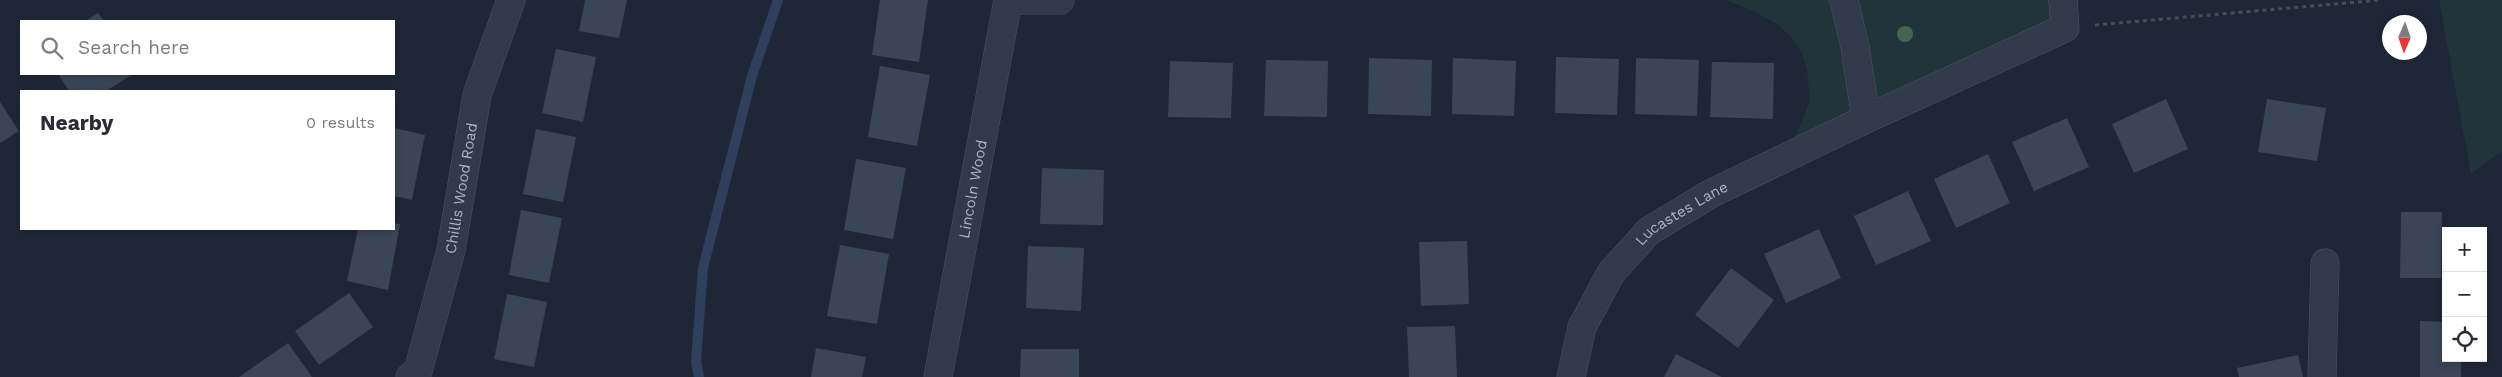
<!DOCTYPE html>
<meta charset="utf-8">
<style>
:root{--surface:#fff;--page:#f2f2f3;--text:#2b2b33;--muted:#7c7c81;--line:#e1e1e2}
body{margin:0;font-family:"Work Sans",sans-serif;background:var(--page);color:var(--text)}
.controls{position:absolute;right:15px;bottom:15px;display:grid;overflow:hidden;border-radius:0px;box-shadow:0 2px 8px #0003}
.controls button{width:45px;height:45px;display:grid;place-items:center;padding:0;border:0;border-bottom:1px solid var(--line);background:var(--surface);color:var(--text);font:25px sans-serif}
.compass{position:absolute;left:2382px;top:15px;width:45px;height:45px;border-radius:50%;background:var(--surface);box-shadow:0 2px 8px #0003;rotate:182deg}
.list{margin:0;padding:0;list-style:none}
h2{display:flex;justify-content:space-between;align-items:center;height:65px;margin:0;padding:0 20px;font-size:21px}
h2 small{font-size:16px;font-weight:400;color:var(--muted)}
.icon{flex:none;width:28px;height:28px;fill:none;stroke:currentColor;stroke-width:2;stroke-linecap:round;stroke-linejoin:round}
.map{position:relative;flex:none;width:2502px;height:377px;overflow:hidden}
.search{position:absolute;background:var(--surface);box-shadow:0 2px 8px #0003;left:20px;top:20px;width:375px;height:55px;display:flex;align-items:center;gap:12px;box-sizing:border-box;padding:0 18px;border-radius:0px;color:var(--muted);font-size:19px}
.panel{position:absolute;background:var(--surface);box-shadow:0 2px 8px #0003;left:20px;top:90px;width:375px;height:140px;border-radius:0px}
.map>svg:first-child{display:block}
.green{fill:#203439}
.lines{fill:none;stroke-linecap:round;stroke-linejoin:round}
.stream{stroke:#2f3f5e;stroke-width:10}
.building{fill:#3a4558}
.minor-casing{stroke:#4d5463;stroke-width:29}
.path{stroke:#3e5156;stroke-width:3;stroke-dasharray:4 4;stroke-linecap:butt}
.minor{stroke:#323948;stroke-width:28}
.tree{fill:#446458}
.labels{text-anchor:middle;stroke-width:4.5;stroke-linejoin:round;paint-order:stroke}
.street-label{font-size:15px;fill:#acb4c5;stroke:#181f2c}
</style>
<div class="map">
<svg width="2502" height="377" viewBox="0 0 2502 377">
<rect width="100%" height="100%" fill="#1f2737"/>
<path class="green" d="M1725,0H2063L2065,28L1783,158C1793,140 1803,122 1809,102C1810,95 1808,86 1808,79C1804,31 1766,15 1725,0Z
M2439,0H2502V151L2471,174Z"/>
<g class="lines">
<path class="stream" d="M699,377L696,361L703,268L752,76L778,0"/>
</g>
<path class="building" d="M585,0H627L619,38L579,31Z
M880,0H928L919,62L872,55Z
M98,13L104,21H85Z
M556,49L596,57L583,122L542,113Z
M1556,57L1619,59L1617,115L1555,113Z
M1369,58L1432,60L1431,116L1368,114Z
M1453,58L1516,61L1514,116L1452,114Z
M1636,58L1699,60L1697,116L1635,114Z
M1266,60L1328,61L1327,117L1264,116Z
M1170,61L1233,63L1231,118L1168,117Z
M1712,62L1774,63L1773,119L1710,117Z
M880,66L930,75L917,146L868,137Z
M58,74H133L106,91H69Z
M2166,99L2188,149L2134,173L2112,124Z
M2267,99L2326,108L2317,161L2258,152Z
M0,102L19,131L0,143Z
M2067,118L2089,167L2034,191L2012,142Z
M394,128L425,135L412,200L394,196Z
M536,129L576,137L563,202L523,194Z
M1988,154L2010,203L1956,228L1934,179Z
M856,159L906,168L893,239L844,230Z
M1042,168L1104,170L1103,225L1040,224Z
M1908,191L1931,241L1876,265L1854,216Z
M521,210L562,218L549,283L509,275Z
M2401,212H2442L2441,278H2400Z
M394,223L400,224L388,290L347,281L358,229H394Z
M1819,229L1841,278L1786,303L1764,254Z
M1467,241L1469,304L1421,306L1419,242Z
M840,245L889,254L877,324L827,316Z
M1028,246L1084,248L1081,311L1026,308Z
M1731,268L1774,300L1738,348L1695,315Z
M349,293L373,327L319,365L295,331Z
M507,294L547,302L534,367L494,359Z
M2420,321L2446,322V358H2461V377H2420Z
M1455,326L1457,377H1409L1407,327Z
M288,343L312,377H239Z
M816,348L866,357L862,377H811Z
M1021,349H1079V377H1020Z
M1676,354L1722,377H1664Z
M2298,355L2303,377H2239L2237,368Z"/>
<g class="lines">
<g class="minor-casing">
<g id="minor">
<path d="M1008,0H1060"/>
<path d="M1844,0L1855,47L1866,119"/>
<path id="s1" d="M410,377L418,371L451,250L477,95L511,0"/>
<path id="s2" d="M938,377L1008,0"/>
<path id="s3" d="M1571,377L1582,327L1611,273L1649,231L1712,193L1866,119L2065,28L2063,0"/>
<path d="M2322,377L2325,263"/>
</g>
</g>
<path class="path" d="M2095,25L2381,0"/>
<use href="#minor" class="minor"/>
</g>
<circle class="tree" cx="1905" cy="34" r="8"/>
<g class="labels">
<g class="street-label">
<text dy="5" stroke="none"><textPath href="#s1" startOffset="198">Chillis Wood Road</textPath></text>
<text dy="5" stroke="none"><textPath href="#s2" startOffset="191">Lincoln Wood</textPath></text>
<text dy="5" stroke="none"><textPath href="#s3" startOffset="206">Lucastes Lane</textPath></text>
</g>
</g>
</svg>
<div class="controls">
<button>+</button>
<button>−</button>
<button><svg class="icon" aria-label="locate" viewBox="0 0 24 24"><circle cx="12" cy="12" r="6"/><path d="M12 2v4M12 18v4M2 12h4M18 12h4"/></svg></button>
</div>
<svg class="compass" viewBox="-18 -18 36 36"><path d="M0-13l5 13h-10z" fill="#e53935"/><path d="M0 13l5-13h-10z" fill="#7c7c81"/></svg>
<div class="search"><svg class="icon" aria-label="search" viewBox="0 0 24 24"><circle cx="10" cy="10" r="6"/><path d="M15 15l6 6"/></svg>Search here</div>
<section class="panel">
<h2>Nearby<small>0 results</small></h2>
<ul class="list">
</ul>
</section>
</div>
